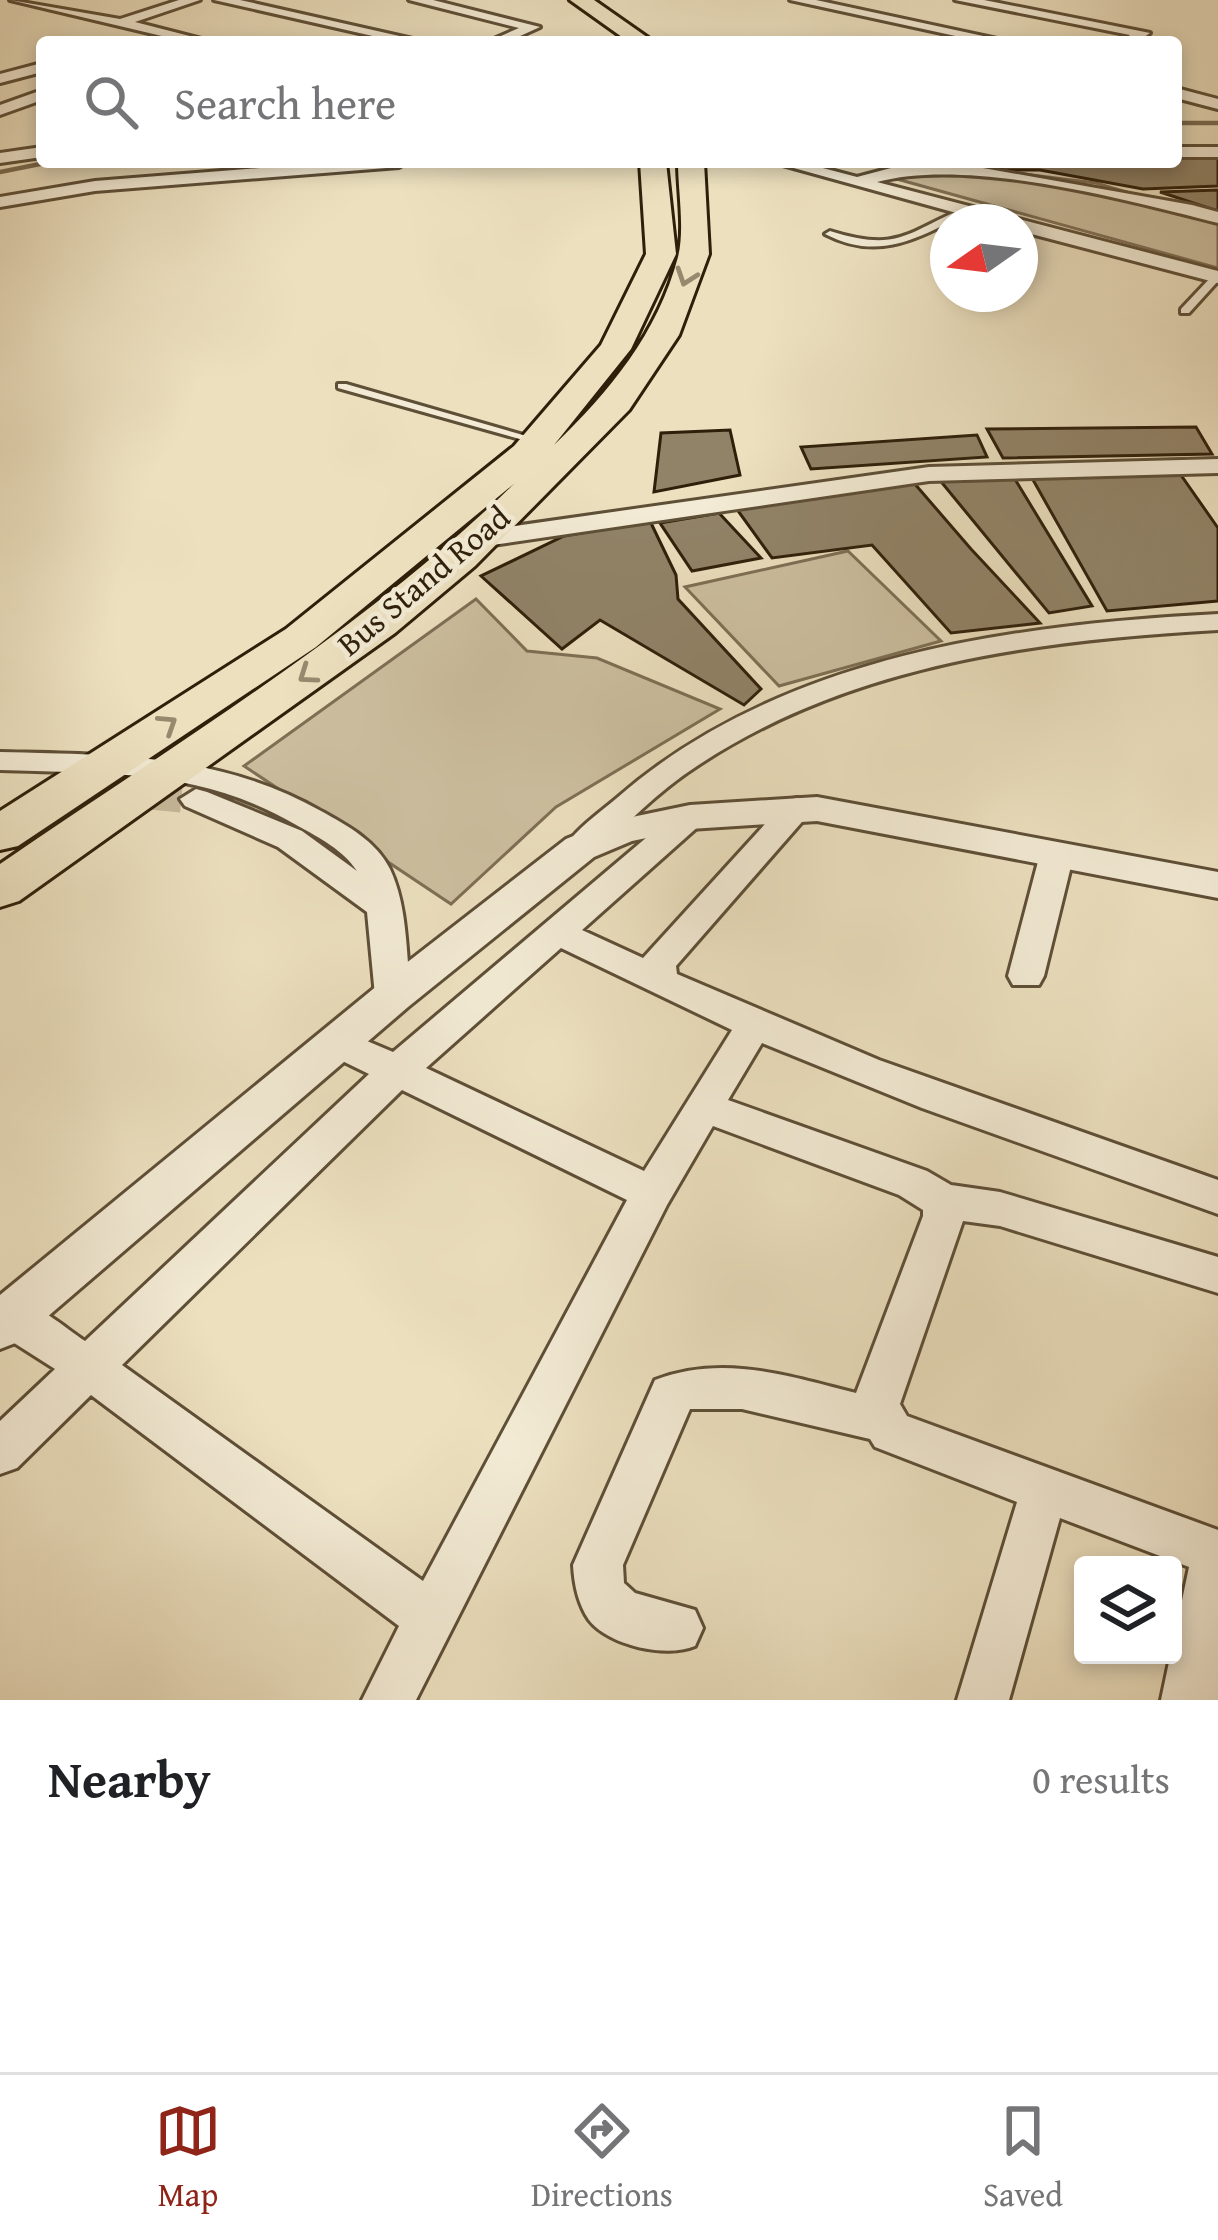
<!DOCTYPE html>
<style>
:root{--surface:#fff;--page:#f6f6f6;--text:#202124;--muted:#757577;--line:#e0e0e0;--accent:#8f2418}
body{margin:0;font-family:"Gentium Book Plus",serif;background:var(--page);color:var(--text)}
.controls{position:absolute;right:36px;bottom:36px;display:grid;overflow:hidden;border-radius:12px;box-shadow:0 6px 18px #0003}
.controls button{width:108px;height:108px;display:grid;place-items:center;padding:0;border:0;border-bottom:3px solid var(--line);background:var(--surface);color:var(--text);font:60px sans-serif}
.compass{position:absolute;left:930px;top:204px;width:108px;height:108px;border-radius:50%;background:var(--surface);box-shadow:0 6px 18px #0003;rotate:256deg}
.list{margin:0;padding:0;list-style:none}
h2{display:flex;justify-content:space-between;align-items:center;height:156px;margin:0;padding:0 48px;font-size:51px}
h2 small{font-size:39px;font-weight:400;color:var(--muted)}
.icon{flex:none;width:66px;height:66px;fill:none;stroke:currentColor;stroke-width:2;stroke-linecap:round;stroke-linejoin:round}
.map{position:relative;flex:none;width:1218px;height:1700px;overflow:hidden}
.search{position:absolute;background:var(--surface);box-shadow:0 6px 18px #0003;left:36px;right:36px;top:36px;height:132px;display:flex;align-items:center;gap:30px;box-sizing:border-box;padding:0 42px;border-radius:12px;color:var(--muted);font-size:45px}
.sheet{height:372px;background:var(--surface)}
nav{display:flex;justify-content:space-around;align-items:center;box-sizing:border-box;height:168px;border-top:3px solid var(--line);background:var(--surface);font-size:33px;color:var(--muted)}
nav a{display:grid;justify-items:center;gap:6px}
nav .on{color:var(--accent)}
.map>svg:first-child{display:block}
.green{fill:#ccbfa0;stroke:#7e6f55;stroke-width:3}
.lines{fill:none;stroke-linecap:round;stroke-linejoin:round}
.stream{stroke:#7a6b51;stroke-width:4.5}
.building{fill:#918368;stroke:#2f1f0a;stroke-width:3}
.minor-tunnel{stroke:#c6b99b;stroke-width:30;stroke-dasharray:30 15;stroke-linecap:butt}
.service-casing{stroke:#5e4f37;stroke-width:6}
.minor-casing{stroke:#5e4f37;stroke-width:6}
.tertiary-casing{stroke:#5e4f37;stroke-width:6}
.primary-casing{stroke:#2f1f0a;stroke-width:6}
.service{fill:#f3ebd5;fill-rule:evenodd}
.minor{fill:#f3ebd5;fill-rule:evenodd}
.tertiary{fill:#f3ebd5;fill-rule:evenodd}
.primary{fill:#ece0bf;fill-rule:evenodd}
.oneway{stroke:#97896e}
.labels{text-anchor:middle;stroke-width:9;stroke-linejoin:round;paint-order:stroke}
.far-street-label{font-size:33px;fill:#2f1f0a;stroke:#f3ebd5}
</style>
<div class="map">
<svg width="1218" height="1700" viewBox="0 0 1218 1700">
<rect width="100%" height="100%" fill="#ece0bf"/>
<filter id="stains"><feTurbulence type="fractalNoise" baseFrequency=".00167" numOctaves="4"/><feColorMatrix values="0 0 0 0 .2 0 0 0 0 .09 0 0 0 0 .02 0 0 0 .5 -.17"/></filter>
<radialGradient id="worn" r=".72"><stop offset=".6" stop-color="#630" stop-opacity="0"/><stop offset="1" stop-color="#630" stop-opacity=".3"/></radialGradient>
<path class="green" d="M926,162L1096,183L1218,219V268L886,176Z
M848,551L941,641L779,686L685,587Z
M476,599L527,651L597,658L720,709L556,807L451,904L244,766Z"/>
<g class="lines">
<path class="stream" d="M1176,123H1218
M0,172L50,162"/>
</g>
<path class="building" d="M1218,156V186L1143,189L1040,170H1002L998,162H1176V157Z
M1218,190V211L1160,192Z
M1196,427L1212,454L1003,458L987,429Z
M730,430L740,475L654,492L661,433Z
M977,435L987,457L811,469L801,447Z
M1176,468L1218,528V601L1107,611L1028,471Z
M1010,471L1092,606L1049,613L938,478Z
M914,483L971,549L1040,623L951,633L872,545L772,558L736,508Z
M719,513L761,558L692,571L660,523Z
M650,521L676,575L678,599L761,689L744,705L600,620L562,649L481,576L564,536Z"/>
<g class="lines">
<path class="minor-tunnel" d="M62,786L196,799"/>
<g class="service-casing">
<path id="service" d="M967,207L970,208V212C921,236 881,263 825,234L830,231C900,253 906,232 967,207Z
M1213,275H1218V281L1189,313H1181V309Z
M338,384H346L544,441L534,443L338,388Z"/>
</g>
<g class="minor-casing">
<path id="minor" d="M10,0L120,19L179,0H200L135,22L213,42H187Z
M214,0H240L426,42H399Z
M409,0H433L540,27L507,42H487L519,28Z
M790,0H816L1011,42H983Z
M955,0H984L1150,33L1137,42H1120L1130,35Z
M42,63V72L0,83V74Z
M1176,88L1218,99V109L1176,98Z
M42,90V100L0,115V105Z
M42,147V157L0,163V153Z
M1176,147H1218V157H1176Z
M335,162H407L399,167L95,191L0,207V197L95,181Z
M772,162H800L857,177L891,168H983L1192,205L1218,212V223C1127,200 968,157 877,182L1218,271V283L1020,231V222H989Z
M1218,459V473L929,481L479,547L466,539L479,531L929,467Z
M1218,614V630C1039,640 850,664 697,766C658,791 626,825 592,856H568L564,848C576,829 599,813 617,798C779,656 1010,625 1218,614Z
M0,752C114,755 218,753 321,811C348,826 376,841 390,869C408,907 406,955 411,996L406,1005H380L375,996L367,912L278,847L185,806L180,799L196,789L207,792L302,831L357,871C343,850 320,838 298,826C199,768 111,774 0,770Z
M797,798L808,801L813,808L808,815L676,966L677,974L879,1060L1218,1180V1214L922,1108L762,1043L728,1100L927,1171L951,1185L1000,1192L1218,1257V1293L1000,1226L963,1221L900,1404L907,1416L1218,1530V1578L1060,1518L1009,1700H957L1017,1502L875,1447L870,1439L742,1409H690L623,1565L624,1583L635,1593L695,1610L703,1628L695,1646C667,1658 609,1646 589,1620C578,1604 574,1584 573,1565L655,1380C723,1354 788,1376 856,1393L923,1216V1210L899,1195L713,1126L667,1205L416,1700H362L399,1626L91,1395L17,1468L0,1474V1421L55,1369L0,1334V1301C26,1292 63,1327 85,1341L369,1074L328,1054L322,1044L328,1034L341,1030L393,1052L679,810H701L706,817L701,824L582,930L643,958L786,801ZM561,948L732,1030L644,1171L426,1068ZM402,1090L627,1200L423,1581L122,1365Z
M1057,843L1074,854L1044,976L1039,985H1013L1008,976L1040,854Z"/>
</g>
<g class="tertiary-casing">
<path id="tertiary" d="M817,797L1218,872V898L817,821L690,829L632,841L594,857L408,1007L18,1342L0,1349V1295L378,985L566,839L608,822L690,805Z
M1218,1538V1700H1161L1189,1567L1197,1546Z"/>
</g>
<g class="primary-casing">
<path id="primary" d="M570,0H594L654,42H629Z
M640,162H666L676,254L631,349L554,445C609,392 658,333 678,257C685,229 678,191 678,162H704L709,254L679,335L629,410L475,566L395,633L19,901L0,907V864C176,743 361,632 515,483L316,647L18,846L0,850V811L286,629L514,446L601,345L646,254Z"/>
</g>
<use href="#service" class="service"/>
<use href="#minor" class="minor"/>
<use href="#tertiary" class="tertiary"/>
<use href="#primary" class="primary"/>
</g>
<defs><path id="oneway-chevron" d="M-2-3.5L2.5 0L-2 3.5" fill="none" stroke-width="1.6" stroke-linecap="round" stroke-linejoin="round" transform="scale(3)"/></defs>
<g class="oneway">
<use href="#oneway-chevron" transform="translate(686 277) rotate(109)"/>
<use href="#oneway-chevron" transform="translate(307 675) rotate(145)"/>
<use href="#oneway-chevron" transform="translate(168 724) rotate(-33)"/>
</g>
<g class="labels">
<g class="far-street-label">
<text transform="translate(423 580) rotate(-40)" y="12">Bus Stand Road</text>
</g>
</g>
<rect width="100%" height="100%" filter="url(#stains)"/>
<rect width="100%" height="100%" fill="url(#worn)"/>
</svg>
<div class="controls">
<button><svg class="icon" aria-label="layers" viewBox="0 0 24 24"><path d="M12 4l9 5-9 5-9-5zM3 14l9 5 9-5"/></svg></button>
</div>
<svg class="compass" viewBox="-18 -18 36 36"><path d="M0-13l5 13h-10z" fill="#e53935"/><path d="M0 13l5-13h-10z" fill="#757577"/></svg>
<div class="search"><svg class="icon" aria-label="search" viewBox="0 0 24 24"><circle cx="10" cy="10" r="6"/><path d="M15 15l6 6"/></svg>Search here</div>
</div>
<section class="sheet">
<h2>Nearby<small>0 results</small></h2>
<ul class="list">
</ul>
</section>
<nav>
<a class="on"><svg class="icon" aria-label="map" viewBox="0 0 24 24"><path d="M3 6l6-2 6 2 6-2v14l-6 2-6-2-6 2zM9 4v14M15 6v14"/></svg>Map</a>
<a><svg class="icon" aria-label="directions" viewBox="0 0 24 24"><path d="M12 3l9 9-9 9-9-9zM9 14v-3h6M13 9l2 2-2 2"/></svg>Directions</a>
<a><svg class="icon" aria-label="saved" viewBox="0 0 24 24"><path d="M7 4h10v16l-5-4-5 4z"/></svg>Saved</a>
</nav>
